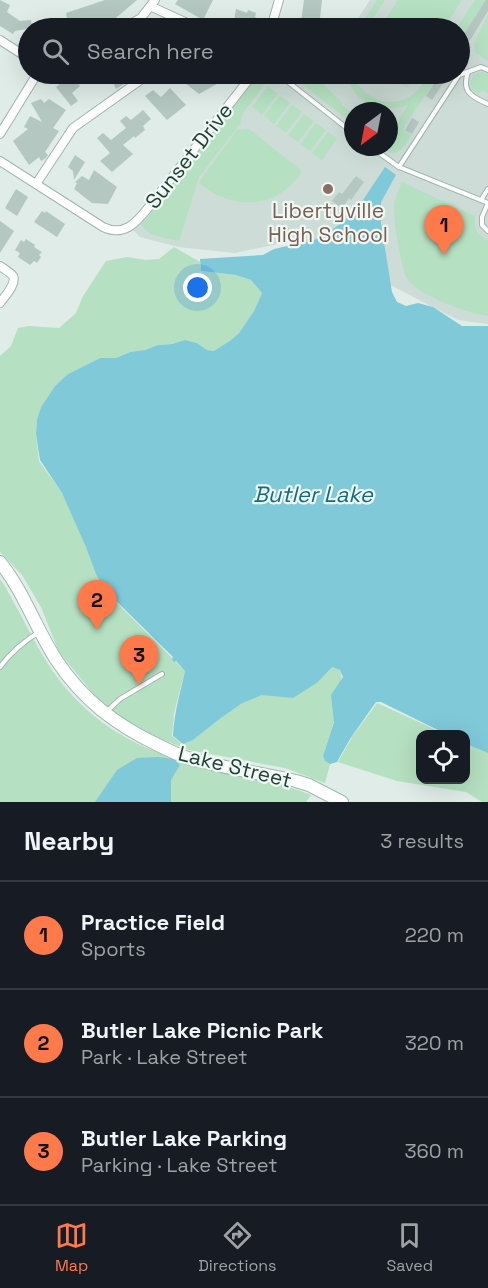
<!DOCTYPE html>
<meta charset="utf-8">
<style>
:root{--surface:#171b24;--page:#242831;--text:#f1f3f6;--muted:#9ea1a6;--line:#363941;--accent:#ff7a4a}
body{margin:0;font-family:"Space Grotesk",sans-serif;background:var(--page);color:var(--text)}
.controls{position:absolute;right:18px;bottom:18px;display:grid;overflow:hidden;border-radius:12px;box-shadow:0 6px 24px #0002}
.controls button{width:54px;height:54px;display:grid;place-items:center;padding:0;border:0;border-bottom:2px solid var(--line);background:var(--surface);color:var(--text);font:30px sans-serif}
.compass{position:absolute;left:344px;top:102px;width:54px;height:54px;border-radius:50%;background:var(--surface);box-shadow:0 6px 24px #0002;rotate:212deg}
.you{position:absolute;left:198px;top:288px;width:21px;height:21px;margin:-15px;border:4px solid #fff;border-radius:50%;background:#1a73e8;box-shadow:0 0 0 9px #1a73e833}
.badge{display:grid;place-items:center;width:39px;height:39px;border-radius:50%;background:var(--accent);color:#111;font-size:20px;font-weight:700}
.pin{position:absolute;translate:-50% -50px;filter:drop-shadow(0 2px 3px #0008)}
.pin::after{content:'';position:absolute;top:32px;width:21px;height:18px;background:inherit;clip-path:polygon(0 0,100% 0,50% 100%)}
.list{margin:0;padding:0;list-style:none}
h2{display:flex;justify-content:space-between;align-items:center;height:78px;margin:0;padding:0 24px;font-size:26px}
h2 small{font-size:20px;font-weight:400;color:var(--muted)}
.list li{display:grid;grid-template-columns:39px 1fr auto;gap:18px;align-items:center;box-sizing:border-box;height:108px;padding:0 24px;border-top:2px solid var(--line)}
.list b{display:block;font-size:22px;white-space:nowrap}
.list p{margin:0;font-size:20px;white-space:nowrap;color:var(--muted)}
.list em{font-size:20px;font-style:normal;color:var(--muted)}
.icon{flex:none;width:33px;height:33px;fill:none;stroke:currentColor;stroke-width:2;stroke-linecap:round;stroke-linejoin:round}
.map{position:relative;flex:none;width:488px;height:802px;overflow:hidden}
.search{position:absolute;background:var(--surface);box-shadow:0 6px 24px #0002;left:18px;right:18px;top:18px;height:66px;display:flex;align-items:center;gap:15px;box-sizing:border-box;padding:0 21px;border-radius:33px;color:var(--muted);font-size:22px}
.sheet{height:402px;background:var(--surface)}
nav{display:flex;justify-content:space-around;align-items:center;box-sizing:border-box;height:84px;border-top:2px solid var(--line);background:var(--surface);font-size:16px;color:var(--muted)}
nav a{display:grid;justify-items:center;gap:3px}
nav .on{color:var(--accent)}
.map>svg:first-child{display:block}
.built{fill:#cddcd6;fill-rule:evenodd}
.green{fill:#b5e0c1}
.water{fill:#7fc9d9}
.building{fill:#b4c7c0}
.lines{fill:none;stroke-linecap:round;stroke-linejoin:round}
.lane-casing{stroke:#a1b4ae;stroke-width:6}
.street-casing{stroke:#a1b4ae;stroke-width:10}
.secondary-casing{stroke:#9cb9b0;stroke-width:14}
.lane{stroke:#fff;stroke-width:4}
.street{stroke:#fff;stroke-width:8}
.secondary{stroke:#fff;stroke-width:12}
.education-dot{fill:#8d6e63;stroke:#f0f8f4;stroke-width:2}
.labels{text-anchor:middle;stroke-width:4.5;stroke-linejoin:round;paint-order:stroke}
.street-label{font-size:21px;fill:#1e3e36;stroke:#f0f8f4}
.education-label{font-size:21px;fill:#785e54;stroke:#f0f8f4}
.water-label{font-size:22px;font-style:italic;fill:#116c81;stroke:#f0f8f4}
</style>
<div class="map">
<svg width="488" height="802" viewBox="0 0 488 802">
<rect width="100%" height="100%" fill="#dfece7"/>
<path class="built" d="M370,0H488V324L458,320L302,239L235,253L178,247L140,237L133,230L260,74H460V28H352ZM353,111H389V147H353Z"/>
<path class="green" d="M377,0H385L367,28H359Z
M398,0H462L444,28H380Z
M475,0H486L460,41V28H457Z
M488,14V61L475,52L474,44Z
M479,72L488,73V93L483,91L478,93L472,90C469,82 471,76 479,72Z
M289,74H324L321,82L341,101L342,105L353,114V124Z
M346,74H353C361,98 388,110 411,96C419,90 424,82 429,74H439L403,129L412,135C406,144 401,156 388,152L389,150L385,147H389V136L408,105C380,114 354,104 346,74Z
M384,74H415L407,88Z
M265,75L271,76L243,113L240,124L199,177L179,241C166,238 148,237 141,224L145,221L236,101L252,82L257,77Z
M268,86L278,94L262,115L252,107Z
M280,95L290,103L274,124L264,116Z
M292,105L302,112L286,133L276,126Z
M304,114L314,121L298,142L288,135Z
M316,123L326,130L310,151L300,144Z
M249,129L302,171C278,210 232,211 199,183L201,179L237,130Z
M328,132L337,139L322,160L312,153Z
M402,182L475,216C475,230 476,233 488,241V316C467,313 422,297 408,280C402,273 393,219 394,208C394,199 399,190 402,182Z
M174,247L200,262L201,271L236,275L251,280L262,293L254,311L239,333L231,340L214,351L207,350L197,343L185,340L172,344L158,345L145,350L130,352L116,358H100L68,374L55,386L41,407L37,419L36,434L39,461L62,493L87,547L103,589L185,671L174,713L172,736L182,744L193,740L221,718L241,704L262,695H274L318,682L332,666L340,670C347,687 329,737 323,756L325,761L330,764L325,783L285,768L189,750L161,739L120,718L97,698L59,652L41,607L22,575L0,552V356L11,346L18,328L29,326L59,328L76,313L83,296L106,261L127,257L146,260L159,259Z
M0,579C7,588 12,600 18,610C31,634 43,659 60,681C106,740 165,759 236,775C261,781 286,785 311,795L306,802H0Z
M377,703L445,734H420V780H466V744L488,753V802H482L466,792L397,781L338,762L352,737Z"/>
<path class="water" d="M385,167L396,175L381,202V223L392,292L397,302L406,306L418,303L433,307L462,326H488V753L466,744V734H446L381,702H376L350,739L337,762L330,764L325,761L323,756L334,722L331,695L343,677L340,670L332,667L318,682L293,698L262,695L241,704L221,718L193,740L183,744L173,736C174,713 180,694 185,671L176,661L174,662L172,659L173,657L104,589L96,574L86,547L62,493L40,460L36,434L37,419L41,407L55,386L68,374L100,358H116L130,352L145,350L158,345L172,344L185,340L197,343L207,350L214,351L231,340L239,333L254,311L262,293L251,280L236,275L201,271L200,259L263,255L274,249L314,240L327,234L352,214L361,203Z
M158,757L174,759L180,765L171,780V802H95L117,770L137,758Z"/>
<path class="building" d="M0,0L10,5L7,12L20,21L31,20L32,28L15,31L13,34L0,26Z
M105,0H137L111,22L110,20L88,26L89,28H42L67,19L66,13Z
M178,0H213L203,20L175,4Z
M304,0H322L319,28H298L301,22Z
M486,0H488V11L467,45L471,47L459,67V42Z
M236,9L247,13L248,10L256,13L255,17L259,19L256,28L234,21Z
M71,74L80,86L72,93L78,101L71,106L56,87Z
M109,74H139L116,89Z
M186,74H231L224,80L199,94L185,83L190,77Z
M440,74H449L432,100L426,96Z
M170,88L186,105L167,120L145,96L153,90L161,97Z
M41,99L44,103L49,99L66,110L53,128L59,131L45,152L48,155L46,158L41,161L39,157L29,165L13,141L28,129L24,127L30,116L42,122L31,103Z
M143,110L151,119L143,126L145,130L135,138L134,136L123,145L133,154L112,172L100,161L110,153L97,138L103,133L111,140L126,128L120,121L126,116L131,120Z
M412,118L419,122L412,134L405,130Z
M75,155L85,162L74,180L73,171L68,167Z
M94,170L117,187L108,204L92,203L74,189L77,183L75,182L82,176L89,180Z
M356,176L364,182L351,200L349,198L342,208L332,201L339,192L342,194Z
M16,189L28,197L17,216L5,208Z
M42,211L45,213L46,211L65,224L57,237L34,222Z
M0,221L14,231L0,253Z
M26,239L35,245L34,247L42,252L39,255L41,257L37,263L34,261L30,265L18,257L20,253L15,250L21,240L24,242Z"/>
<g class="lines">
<g class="lane-casing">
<path id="lane" d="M488,70L481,67L459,75L399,167L488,203L482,217V225L488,231
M468,72C461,92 472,97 488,104
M278,74L353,133
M371,147L399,167
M481,200L488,189
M0,667C11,652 23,642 39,632
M106,712L120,699L162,674"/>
</g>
<g class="street-casing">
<path id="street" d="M152,7L198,28
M123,28L141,18L155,0
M271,28L279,0
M0,40L28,58
M0,134L37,74
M0,161L103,227C124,237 136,223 148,208L253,74
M36,184L73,128L149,74
M0,266C4,269 10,272 13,276C17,284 4,297 0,303"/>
</g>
<g class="secondary-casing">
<path id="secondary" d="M0,562C24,592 36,629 57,661C83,700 116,725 158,745C168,750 178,755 188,758C223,768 260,773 296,781L309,785L342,802"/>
</g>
<use href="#lane" class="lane"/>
<use href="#street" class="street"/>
<use href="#secondary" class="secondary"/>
</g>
<circle class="education-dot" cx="328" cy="189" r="6"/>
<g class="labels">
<g class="street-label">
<text transform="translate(189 156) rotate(-52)" y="7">Sunset Drive</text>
<text transform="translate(235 767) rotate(14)" y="7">Lake Street</text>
</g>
<g class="education-label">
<text x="328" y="218">Libertyville<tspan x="328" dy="24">High School</tspan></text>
</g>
<g class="water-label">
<text x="313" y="502">Butler Lake</text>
</g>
</g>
</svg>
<div class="controls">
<button><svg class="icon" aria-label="locate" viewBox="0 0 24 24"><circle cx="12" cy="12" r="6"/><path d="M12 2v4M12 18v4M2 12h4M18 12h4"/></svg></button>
</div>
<svg class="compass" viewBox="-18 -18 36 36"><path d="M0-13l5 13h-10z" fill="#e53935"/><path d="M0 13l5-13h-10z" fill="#9ea1a6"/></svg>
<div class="you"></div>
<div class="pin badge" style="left:444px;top:255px">1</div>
<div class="pin badge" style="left:97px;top:630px">2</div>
<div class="pin badge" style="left:139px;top:685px">3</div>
<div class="search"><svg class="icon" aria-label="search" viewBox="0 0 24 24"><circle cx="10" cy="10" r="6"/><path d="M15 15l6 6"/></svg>Search here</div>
</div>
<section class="sheet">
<h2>Nearby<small>3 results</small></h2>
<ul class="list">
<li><span class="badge">1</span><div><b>Practice Field</b><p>Sports</p></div><em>220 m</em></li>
<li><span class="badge">2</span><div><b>Butler Lake Picnic Park</b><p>Park · Lake Street</p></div><em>320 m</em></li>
<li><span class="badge">3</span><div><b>Butler Lake Parking</b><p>Parking · Lake Street</p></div><em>360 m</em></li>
</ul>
</section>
<nav>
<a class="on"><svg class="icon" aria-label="map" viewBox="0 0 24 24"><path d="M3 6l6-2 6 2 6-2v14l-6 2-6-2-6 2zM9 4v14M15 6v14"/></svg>Map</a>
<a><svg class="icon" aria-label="directions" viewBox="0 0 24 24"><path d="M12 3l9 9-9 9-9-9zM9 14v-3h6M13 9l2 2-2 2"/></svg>Directions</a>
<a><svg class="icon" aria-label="saved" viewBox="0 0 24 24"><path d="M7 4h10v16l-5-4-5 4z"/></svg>Saved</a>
</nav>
